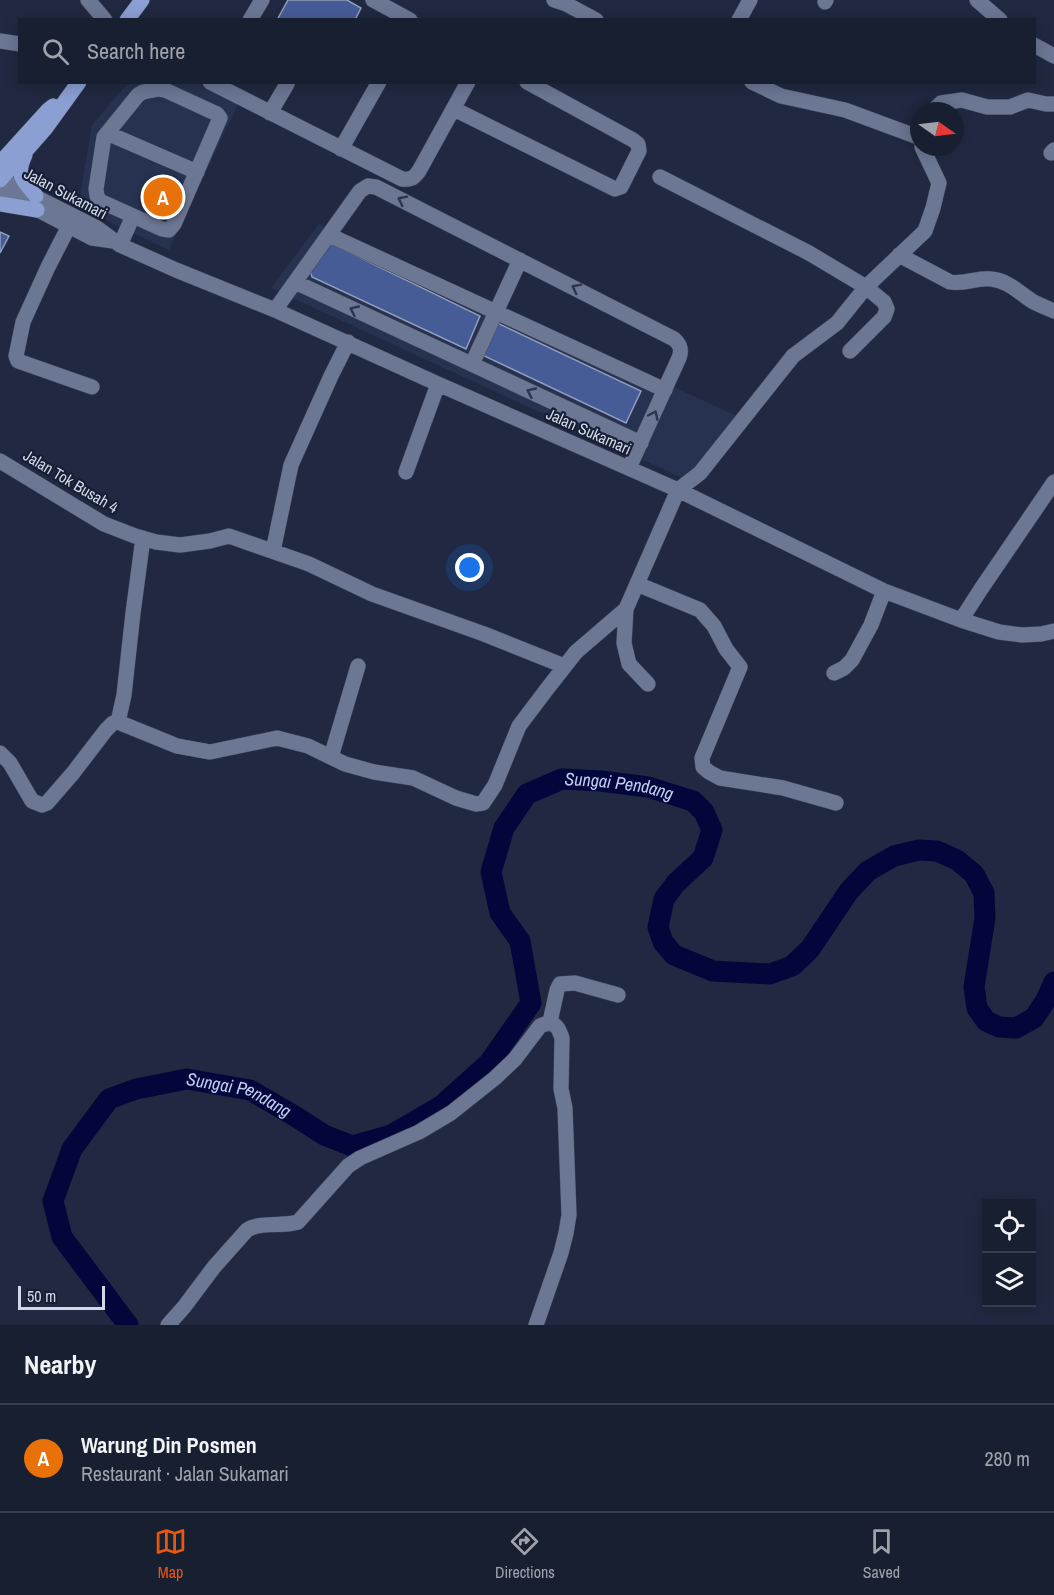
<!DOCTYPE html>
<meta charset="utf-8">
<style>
:root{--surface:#181f31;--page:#252c3d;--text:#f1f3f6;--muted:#9fa2ab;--line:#363d4d;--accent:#ea580c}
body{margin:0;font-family:"Archivo Narrow",sans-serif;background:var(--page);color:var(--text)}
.controls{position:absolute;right:18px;bottom:18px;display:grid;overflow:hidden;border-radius:0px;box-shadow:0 3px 15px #0003}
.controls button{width:54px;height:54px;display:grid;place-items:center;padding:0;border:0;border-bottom:2px solid var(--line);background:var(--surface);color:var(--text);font:30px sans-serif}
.compass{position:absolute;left:910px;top:102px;width:54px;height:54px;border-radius:50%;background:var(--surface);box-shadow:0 3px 15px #0003;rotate:104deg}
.scale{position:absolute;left:18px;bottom:15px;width:87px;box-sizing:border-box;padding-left:6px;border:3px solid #d1d8e8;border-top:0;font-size:16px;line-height:21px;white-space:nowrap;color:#d1d8e8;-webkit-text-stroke:4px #171f36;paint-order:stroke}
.you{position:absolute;left:470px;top:568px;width:21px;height:21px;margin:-15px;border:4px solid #fff;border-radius:50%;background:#1a73e8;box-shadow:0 0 0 9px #1a73e833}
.badge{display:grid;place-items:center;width:39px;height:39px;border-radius:50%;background:var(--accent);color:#fff;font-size:20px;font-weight:700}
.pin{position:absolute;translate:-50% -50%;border:3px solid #fff;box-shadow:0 2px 6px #0006}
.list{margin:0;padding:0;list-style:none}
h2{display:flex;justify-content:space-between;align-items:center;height:78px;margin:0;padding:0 24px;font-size:26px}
h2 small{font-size:20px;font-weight:400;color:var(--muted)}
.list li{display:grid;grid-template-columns:39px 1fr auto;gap:18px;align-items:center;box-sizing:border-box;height:108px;padding:0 24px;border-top:2px solid var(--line)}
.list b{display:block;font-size:22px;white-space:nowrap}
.list p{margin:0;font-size:20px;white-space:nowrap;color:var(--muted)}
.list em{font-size:20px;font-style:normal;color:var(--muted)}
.icon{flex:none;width:33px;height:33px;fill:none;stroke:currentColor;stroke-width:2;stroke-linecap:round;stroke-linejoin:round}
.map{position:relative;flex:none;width:1054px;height:1325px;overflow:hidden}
.search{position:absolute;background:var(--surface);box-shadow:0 3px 15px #0003;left:18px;right:18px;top:18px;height:66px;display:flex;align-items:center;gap:15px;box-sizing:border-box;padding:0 21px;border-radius:0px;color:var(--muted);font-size:22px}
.sheet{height:186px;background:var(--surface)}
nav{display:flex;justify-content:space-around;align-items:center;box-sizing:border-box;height:84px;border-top:2px solid var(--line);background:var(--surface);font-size:16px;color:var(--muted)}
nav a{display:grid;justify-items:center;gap:3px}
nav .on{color:var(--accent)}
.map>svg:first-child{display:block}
.built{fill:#273250}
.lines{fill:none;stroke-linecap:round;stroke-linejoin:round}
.river{stroke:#03063b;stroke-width:21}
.building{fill:#465c97;stroke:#909dbb;stroke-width:1.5}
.minor-casing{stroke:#3e4559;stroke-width:16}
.major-casing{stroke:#3e4559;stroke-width:16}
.minor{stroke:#6c7794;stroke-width:15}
.major{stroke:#8b9fd2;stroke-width:15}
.oneway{stroke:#2c354e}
.labels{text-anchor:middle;stroke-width:4.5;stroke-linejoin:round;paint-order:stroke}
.street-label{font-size:16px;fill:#d1d8e8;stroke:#171f36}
.water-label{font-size:18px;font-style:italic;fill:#bfcef1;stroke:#171f36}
</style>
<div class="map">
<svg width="1054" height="1325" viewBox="0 0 1054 1325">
<rect width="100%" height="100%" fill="#202941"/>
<path class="built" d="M128,83H198L239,102L169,250L78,207L92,125Z
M319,224L737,416L696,471L680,477L271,288Z"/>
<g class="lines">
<path class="river" id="s1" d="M128,1325L62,1237L53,1201L72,1149L109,1099L136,1089L187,1079L250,1090L298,1118L324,1135L352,1146L391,1135L441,1106L489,1063L531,1003L520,941L500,913L491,872L504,828L527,794L562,779L601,781L648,787L693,801L704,812L712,830L703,858L676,883L664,899L658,927L663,942L674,955L713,971L770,974L792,966L810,949L849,891L868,871L894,856L919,850L937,851L957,860L974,874L984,893L985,918L974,987L977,1008L986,1021L999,1027L1016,1028L1034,1018L1046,1000L1054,982"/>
</g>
<path class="building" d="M288,0H347L361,8L355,20H277Z
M0,232L9,236L0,253Z
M328,242L480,316L466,349L312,277L309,267Z
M493,321L641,391L626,423L478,353Z"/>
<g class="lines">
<g class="minor-casing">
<path id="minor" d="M88,0L105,20
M373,0L410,20
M554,0L566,4L596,20
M977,0L1000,20
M825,2L826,0
M250,20L262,0
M739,20L750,0
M0,41L20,44
M1034,45L1054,56
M210,82L402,179C411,180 414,178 419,171L468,82
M752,82L781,96L845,110L918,137L919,134
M159,89L165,90L217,114L220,118L174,224L169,230L162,229L100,201L97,196L96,189L104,137L138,95L143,92Z
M454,109L615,189L621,187L639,151L638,144L633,140L527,82
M933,111L941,103L962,100L987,107H1010L1028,100L1046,104H1054
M270,113L287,84L285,82
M107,133L197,172
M341,149L379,82
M1051,153L1054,150
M660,177L809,253L866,287L884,302L887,309L884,317L850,351
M0,179L97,228L120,245L176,270L275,310L438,384L678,490L884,591L961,620L999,632L1022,635L1041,634L1054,631
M0,190L92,238L113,241
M69,226L48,267L23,322L16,356L18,361L92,387
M329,235L665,390
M120,245L133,216
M899,255L950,282C965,285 977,277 991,279C1009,281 1018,292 1032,301C1039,305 1047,308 1054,311
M295,282L641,443
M275,310L360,191L368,186L376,187L674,339C681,345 682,350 679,358L629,468
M472,364L520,260
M0,461L104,524L135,536L156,542L180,545L210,541L229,536L309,564L372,594L484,634L564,666
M406,472L438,384
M273,551L291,465L331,376L348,342
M637,584L700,610L714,626L726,649L740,667L702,758L703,767L709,772L720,778L783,788L836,803
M626,609L624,643L629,664L648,684
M961,620L981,589L1054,482
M834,673L844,668L852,660L871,625L884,591
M118,722L124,695L133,613L143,538
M0,753L10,763L32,801L42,805L47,803L73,773L106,730L113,723L118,722L177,746L210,752L277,738L308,746L345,764L374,772L413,778L456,798L476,804L483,803L495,785L519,726L547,689L576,652L626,609L678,490L700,473L793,356L837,323L866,287L925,231L933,208L939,183L922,147
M331,757L358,666
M550,1022L557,990L560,984L575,983L618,995
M168,1325L184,1307L214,1267L247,1230C262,1221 282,1227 298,1222L348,1166L360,1158L419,1132L451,1113L495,1078L515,1059L540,1026L550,1022C558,1026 559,1030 562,1038L561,1089L565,1108L569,1215L566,1233L561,1253L536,1325"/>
</g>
<g class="major-casing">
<path id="major" d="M127,20L142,0
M25,155C15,176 23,180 36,196
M0,163L48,110L53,106
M0,180L45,129L79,82
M0,204L37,210"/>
</g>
<use href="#minor" class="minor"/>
<use href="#major" class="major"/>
</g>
<defs><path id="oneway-chevron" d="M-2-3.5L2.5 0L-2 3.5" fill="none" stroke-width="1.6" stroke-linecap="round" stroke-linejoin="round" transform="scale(1.5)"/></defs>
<g class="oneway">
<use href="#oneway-chevron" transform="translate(402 200) rotate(-153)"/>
<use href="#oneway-chevron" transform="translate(576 288) rotate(-153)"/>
<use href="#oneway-chevron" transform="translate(354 310) rotate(-155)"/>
<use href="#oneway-chevron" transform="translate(531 392) rotate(-155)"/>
<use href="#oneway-chevron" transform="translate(654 415) rotate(-65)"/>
</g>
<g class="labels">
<g class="street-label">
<text transform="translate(66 193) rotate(28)" y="6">Jalan Sukamari</text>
<text transform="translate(589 431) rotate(24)" y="6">Jalan Sukamari</text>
<text transform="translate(71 481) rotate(31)" y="6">Jalan Tok Busah 4</text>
</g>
<g class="water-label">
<text dy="6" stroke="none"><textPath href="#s1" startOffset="1084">Sungai Pendang</textPath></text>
<text dy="6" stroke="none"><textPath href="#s1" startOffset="400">Sungai Pendang</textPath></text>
</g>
</g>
</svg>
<div class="controls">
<button><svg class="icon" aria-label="locate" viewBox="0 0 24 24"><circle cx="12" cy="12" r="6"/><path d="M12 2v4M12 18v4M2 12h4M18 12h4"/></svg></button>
<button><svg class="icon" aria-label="layers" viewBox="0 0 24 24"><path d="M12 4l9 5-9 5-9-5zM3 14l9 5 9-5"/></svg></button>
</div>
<svg class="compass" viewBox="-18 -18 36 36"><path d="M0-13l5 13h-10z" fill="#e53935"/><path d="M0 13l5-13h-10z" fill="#9fa2ab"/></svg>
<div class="scale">50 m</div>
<div class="you"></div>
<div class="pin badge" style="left:163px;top:197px;background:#e8710a">A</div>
<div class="search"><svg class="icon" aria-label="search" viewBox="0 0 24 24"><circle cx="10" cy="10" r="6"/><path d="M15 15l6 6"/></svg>Search here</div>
</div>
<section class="sheet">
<h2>Nearby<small></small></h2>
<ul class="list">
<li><span class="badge" style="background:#e8710a">A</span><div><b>Warung Din Posmen</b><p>Restaurant · Jalan Sukamari</p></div><em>280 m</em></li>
</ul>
</section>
<nav>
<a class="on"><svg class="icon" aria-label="map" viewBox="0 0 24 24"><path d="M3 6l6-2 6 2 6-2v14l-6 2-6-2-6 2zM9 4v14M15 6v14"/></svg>Map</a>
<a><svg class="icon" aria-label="directions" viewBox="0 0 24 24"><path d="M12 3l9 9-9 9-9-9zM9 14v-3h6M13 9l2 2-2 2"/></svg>Directions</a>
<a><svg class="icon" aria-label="saved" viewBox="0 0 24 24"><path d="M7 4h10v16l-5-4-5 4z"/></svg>Saved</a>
</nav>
